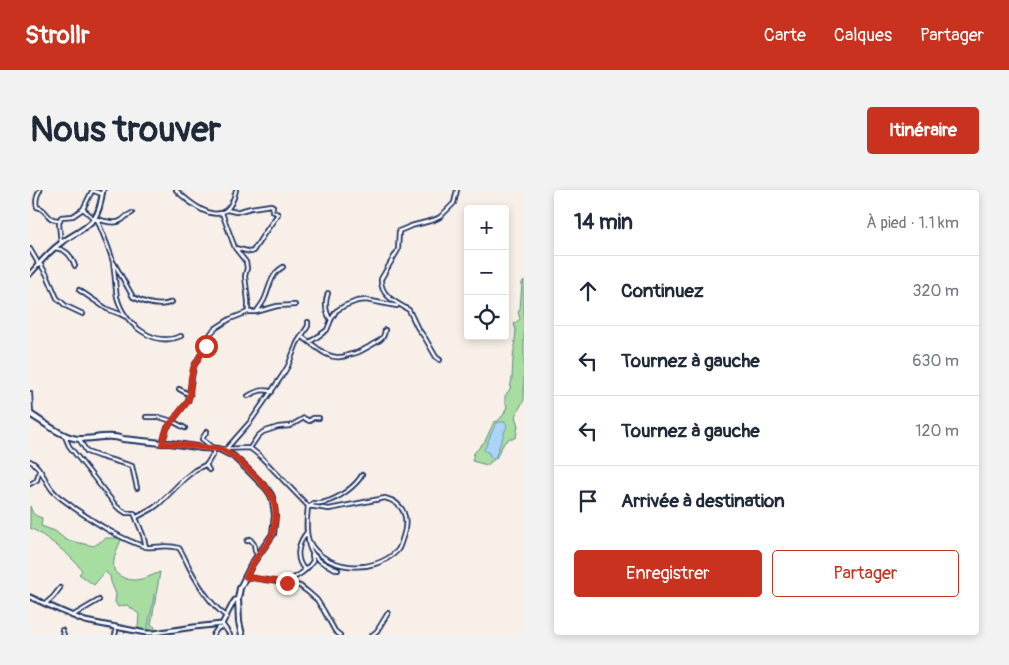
<!DOCTYPE html>
<html lang="fr">
<meta charset="utf-8">
<style>
:root{--surface:#fff;--page:#f2f2f3;--text:#1f2937;--muted:#747a83;--line:#e0e1e3;--accent:#c8321e}
body{margin:0;font-family:Pangolin,sans-serif;background:var(--page);color:var(--text)}
.controls{position:absolute;right:15px;top:15px;display:grid;overflow:hidden;border-radius:5px;box-shadow:0 2px 8px #0003}
.controls button{width:45px;height:45px;display:grid;place-items:center;padding:0;border:0;border-bottom:1px solid var(--line);background:var(--surface);color:var(--text);font:25px sans-serif}
.stop{position:absolute;width:15px;height:15px;margin:-11px;border:4px solid #c8321e;border-radius:50%;background:#fff}
.stop.end{background:#c8321e;border-color:#fff;box-shadow:0 1px 5px #0008}
.list{margin:0;padding:0;list-style:none}
h2{display:flex;justify-content:space-between;align-items:center;height:65px;margin:0;padding:0 20px;font-size:21px}
h2 small{font-size:16px;font-weight:400;color:var(--muted)}
.list li{display:grid;grid-template-columns:32px 1fr auto;gap:15px;align-items:center;box-sizing:border-box;height:70px;padding:0 20px;border-top:1px solid var(--line)}
.list b{display:block;font-size:19px;white-space:nowrap}
.list em{font-size:16px;font-style:normal;color:var(--muted)}
.actions{display:flex;gap:10px;padding:15px 20px}
.actions a{flex:1;padding:11px 0;border:1px solid var(--accent);border-radius:5px;text-align:center;font-size:18px;color:var(--accent)}
.actions .main{background:var(--accent);color:#fff}
.icon{flex:none;width:28px;height:28px;fill:none;stroke:currentColor;stroke-width:2;stroke-linecap:round;stroke-linejoin:round}
.map{position:relative;flex:none;width:494px;height:445px;overflow:hidden;border-radius:5px}
header{display:flex;align-items:center;gap:30px;box-sizing:border-box;height:70px;padding:0 25px;background:var(--accent);color:#fff}
header strong{font-size:24px}
nav{display:flex;gap:28px;margin-inline-start:auto;font-size:18px}
.intro{display:flex;align-items:center;justify-content:space-between;box-sizing:border-box;height:120px;padding:0 30px}
h1{margin:0;font-size:35px}
.button{padding:12px 22px;border-radius:5px;background:var(--accent);color:#fff;font-size:18px;font-weight:700}
main{display:flex;gap:30px;padding:0 30px}
aside{flex:1;background:var(--surface);border-radius:5px;box-shadow:0 2px 8px #0003}
.map>svg:first-child{display:block}
.green{fill:#a7dda0;stroke:#61867f}
.water{fill:#abd4f6;stroke:#7192b9}
.lines{fill:none;stroke-linecap:round;stroke-linejoin:round}
.stream{stroke:#7192b9;stroke-width:1}
.minor-casing{stroke:#1b2f5e;stroke-width:6}
.tertiary-casing{stroke:#1b2f5e;stroke-width:7}
.secondary-casing{stroke:#1b2f5e;stroke-width:8}
.minor{stroke:#fff;stroke-width:2.5}
.tertiary{stroke:#fff;stroke-width:3}
.secondary{stroke:#fff;stroke-width:4}
.route{stroke:#c8321e;stroke-width:6}
</style>
<header>
<strong>Strollr</strong>
<nav><a>Carte</a><a>Calques</a><a>Partager</a></nav>
</header>
<div class="intro"><h1>Nous trouver</h1><a class="button">Itinéraire</a></div>
<main>
<div class="map">
<svg width="494" height="445" viewBox="0 0 494 445">
<rect width="100%" height="100%" fill="#f8f0e8"/>
<filter id="ink" filterUnits="userSpaceOnUse"><feTurbulence type="fractalNoise" baseFrequency=".02" numOctaves="2"/><feDisplacementMap in="SourceGraphic" scale="10" xChannelSelector="R" yChannelSelector="G"/><feConvolveMatrix kernelMatrix="1 2 1 2 8 2 1 2 1" color-interpolation-filters="sRGB"/></filter>
<g filter="url(#ink)">
<path class="green" d="M494,90V210L485,226L488,236L486,247L482,249L480,248L474,253L466,268L457,275L442,271L444,263L455,251L464,232L468,231L474,224L477,216L475,211V206L480,199L482,188L483,169L486,140L484,134L490,129L488,122L490,119L492,93Z
M0,316C3,324 3,325 12,328L11,336L25,341L36,350L64,356L76,348H92C88,357 82,369 84,379C85,383 88,385 92,387C105,394 118,387 130,382L121,435L125,437L123,442L108,439L109,424L97,415L88,417L85,412L86,404L81,392L80,386L75,382L64,395L49,384L52,381C46,369 12,343 0,338Z"/>
<path class="water" d="M468,232H475L477,235L465,268H461L459,263L455,261L454,260C458,252 463,237 468,232Z"/>
<g class="lines">
<path class="stream" d="M117,445C117,432 123,418 124,404"/>
<g class="minor-casing">
<path id="minor" d="M10,0C7,5 5,11 7,17C19,20 15,30 29,30
M146,0C166,19 197,42 206,0
M53,19L61,26L64,30L67,29C72,42 80,60 83,72C85,84 85,96 87,107C94,134 124,158 151,146
M197,20L206,22L221,18L241,15L243,16L242,21L248,24L234,44L223,61L221,62L205,58
M67,29C75,31 85,35 92,30C96,26 97,25 102,23
M31,53L29,34L31,27L43,26L53,19L62,1H64L72,4
M24,58C36,59 41,65 45,76
M0,59L7,71L8,75H11L17,85L27,108L36,116L53,124
M84,73L103,107C115,113 130,118 142,112
M49,100L77,119L90,124L96,127
M298,103C295,112 295,122 301,130
M218,122H226L247,116L265,115
M226,122C229,118 233,113 235,108C240,96 241,84 253,77
M271,147H272C284,154 296,169 310,167C313,167 316,166 318,165C329,163 331,161 340,156C347,151 354,151 355,140
M280,152L297,140L301,130L306,121L314,116L327,111L336,110L367,116
M410,170L406,167L395,148L387,137L379,120C367,113 350,106 351,89L368,60L369,41L381,36L404,30L410,27L424,13L427,0
M149,199L160,205
M0,203L1,224
M218,206C226,201 234,198 242,202
M116,227H129L142,231L155,238
M34,244L39,256L87,317L96,323H104L113,345L116,357C127,358 137,354 149,358C154,365 156,372 160,379C170,397 181,415 197,427
M49,249L57,262L68,266L102,276L107,298
M132,253L137,238L158,211L164,176L176,155L181,143L186,138L200,129L218,122V111L215,86L217,78L216,72L205,58L192,23
M197,258L220,232L252,186L258,176L267,153L278,136V132
M220,258L228,246L233,242L248,237L260,236L274,228L279,231L283,228H289
M189,259L220,258L230,266L278,316C277,327 275,341 279,351C294,381 343,385 367,361C370,358 371,352 373,347C379,329 375,313 355,308L299,319L278,316
M0,271C11,276 15,292 23,301C29,308 37,312 44,318C66,333 90,349 116,357
M176,275L179,280
M0,294L7,290L9,281
M280,317L283,313C287,313 291,314 295,312C308,309 326,296 332,285
M107,327L122,319L130,313L154,289L165,280L177,274L183,264L184,259L172,249L177,241
M278,350C279,368 294,374 308,380
M217,351L220,349L224,354L225,361L228,366
M275,380C264,369 268,353 277,342
M216,387L261,394L270,396L278,402L287,410L294,421L305,441L310,445
M257,393C260,388 263,389 267,386C274,382 279,377 283,371L282,365
M15,414L23,407L30,398
M42,426L69,410
M193,435L200,445
M84,436L86,441L85,445
M32,440L34,445
M183,445L188,438L194,437
M342,445L347,441L358,423"/>
</g>
<g class="tertiary-casing">
<path id="tertiary" d="M0,84C10,73 19,61 31,53C41,45 55,40 63,30C70,22 71,10 73,0
M0,407L29,420L55,431L116,443H124L164,437L192,434L203,413L205,410L208,409"/>
</g>
<g class="secondary-casing">
<path id="secondary" d="M0,224C13,232 35,249 50,249C65,249 79,244 93,249L132,253H140L172,258L189,259L203,266L216,278L237,299L241,305L243,311L245,325L243,344L222,374L210,398L208,409L209,432L212,445"/>
</g>
<use href="#minor" class="minor"/>
<use href="#tertiary" class="tertiary"/>
<use href="#secondary" class="secondary"/>
</g>
</g>
<g class="lines" filter="url(#ink)">
<path class="route" d="M176,156L164,176L161,187L160,205L158,211L137,238L132,254C144,252 157,256 170,257C176,258 183,258 189,259C202,261 236,295 242,307C246,316 246,328 244,337C243,349 233,358 227,367C223,373 219,380 216,387L257,393"/>
</g>
</svg>
<div class="controls">
<button>+</button>
<button>−</button>
<button><svg class="icon" aria-label="locate" viewBox="0 0 24 24"><circle cx="12" cy="12" r="6"/><path d="M12 2v4M12 18v4M2 12h4M18 12h4"/></svg></button>
</div>
<div class="stop" style="left:176px;top:156px"></div>
<div class="stop end" style="left:257px;top:393px"></div>
</div>
<aside>
<h2>14 min<small>À pied · 1.1 km</small></h2>
<ul class="list">
<li><svg class="icon" aria-label="ahead" viewBox="0 0 24 24"><path d="M12 20V5M6 11l6-6 6 6"/></svg><div><b>Continuez</b></div><em>320 m</em></li>
<li><svg class="icon" aria-label="left" viewBox="0 0 24 24"><path d="M17 20v-9H6M10 6l-5 5 5 5"/></svg><div><b>Tournez à gauche</b></div><em>630 m</em></li>
<li><svg class="icon" aria-label="left" viewBox="0 0 24 24"><path d="M17 20v-9H6M10 6l-5 5 5 5"/></svg><div><b>Tournez à gauche</b></div><em>120 m</em></li>
<li><svg class="icon" aria-label="arrive" viewBox="0 0 24 24"><path d="M6 21V4h12l-3 4 3 4H6"/></svg><div><b>Arrivée à destination</b></div></li>
</ul>
<div class="actions"><a class="main">Enregistrer</a><a>Partager</a></div>
</aside>
</main>
